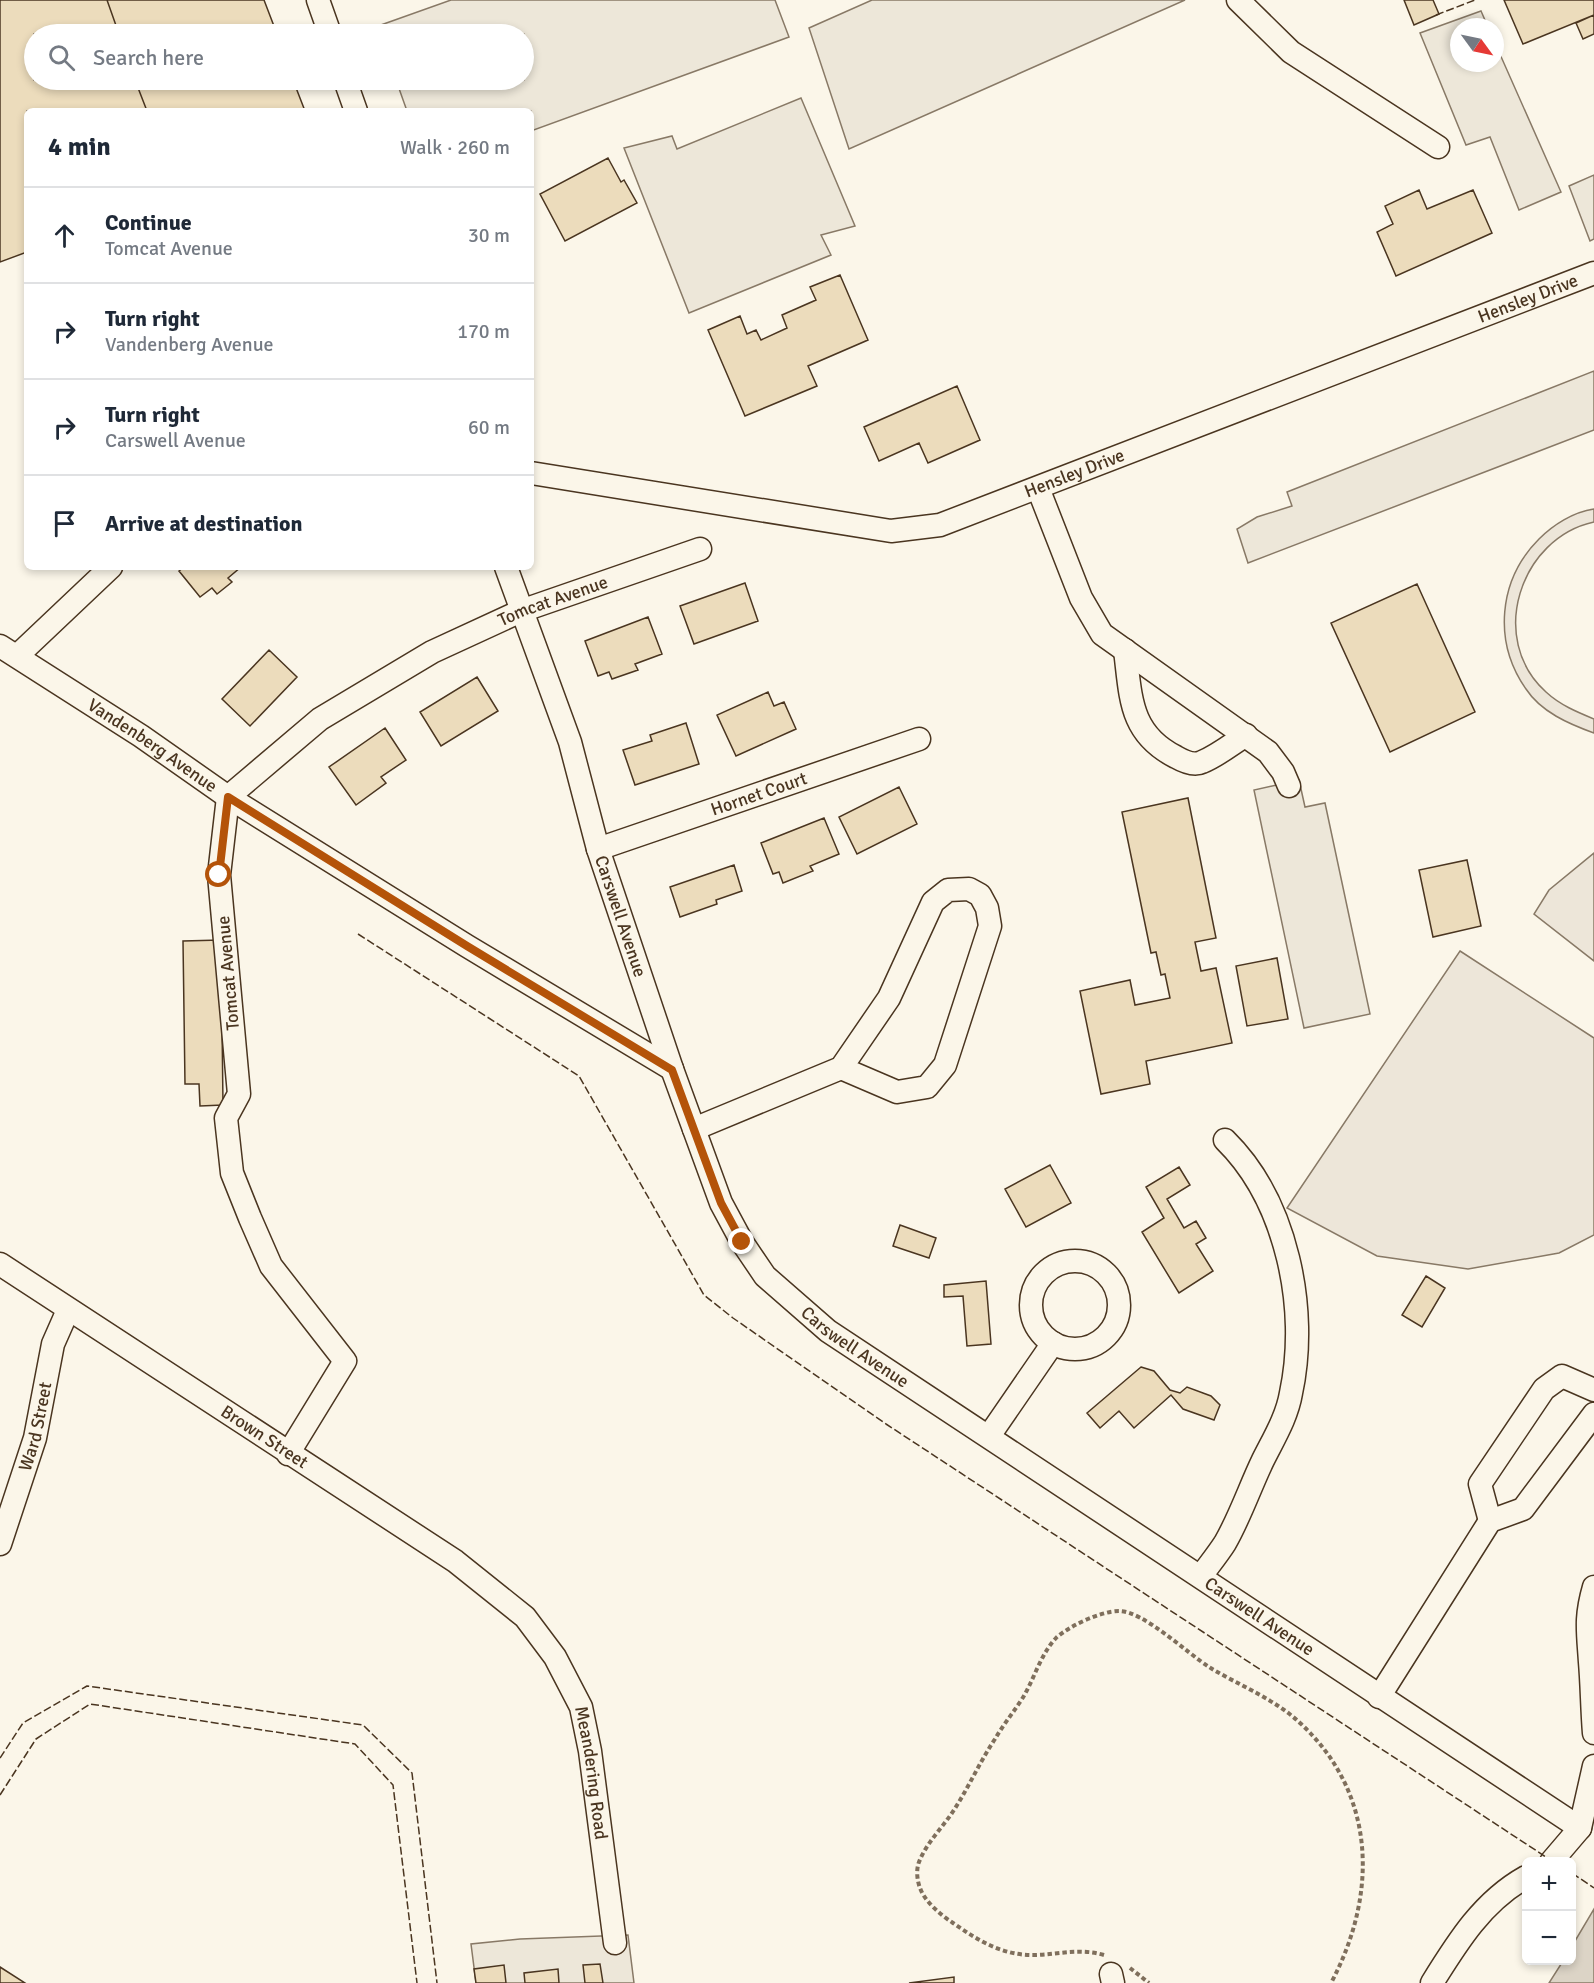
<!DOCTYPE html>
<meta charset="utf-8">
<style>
:root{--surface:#fff;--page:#f6f6f7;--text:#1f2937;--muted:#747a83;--line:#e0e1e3}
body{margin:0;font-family:Signika,sans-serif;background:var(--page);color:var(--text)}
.controls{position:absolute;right:18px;bottom:18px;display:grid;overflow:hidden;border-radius:9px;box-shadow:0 3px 9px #0003}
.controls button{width:54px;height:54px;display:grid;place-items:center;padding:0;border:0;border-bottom:2px solid var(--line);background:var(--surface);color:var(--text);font:30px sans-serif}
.compass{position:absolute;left:1450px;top:18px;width:54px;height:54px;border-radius:50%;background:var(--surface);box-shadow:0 3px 9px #0003;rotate:123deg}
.stop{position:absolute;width:18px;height:18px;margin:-14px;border:4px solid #b45309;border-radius:50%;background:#fff}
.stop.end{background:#b45309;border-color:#fff;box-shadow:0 2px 6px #0008}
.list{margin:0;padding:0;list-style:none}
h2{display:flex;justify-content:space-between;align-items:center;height:78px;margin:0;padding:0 24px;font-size:26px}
h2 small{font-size:20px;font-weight:400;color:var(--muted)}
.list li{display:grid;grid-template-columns:39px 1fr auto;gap:18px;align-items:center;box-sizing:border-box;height:96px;padding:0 24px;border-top:2px solid var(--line)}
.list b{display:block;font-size:22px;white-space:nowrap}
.list p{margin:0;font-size:20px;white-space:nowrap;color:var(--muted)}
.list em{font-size:20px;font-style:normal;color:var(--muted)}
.icon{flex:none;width:33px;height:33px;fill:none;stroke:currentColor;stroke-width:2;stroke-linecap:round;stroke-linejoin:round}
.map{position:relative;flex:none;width:1594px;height:1983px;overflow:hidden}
.search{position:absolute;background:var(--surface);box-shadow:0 3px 9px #0003;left:24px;top:24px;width:510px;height:66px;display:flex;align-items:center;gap:15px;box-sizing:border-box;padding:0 21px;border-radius:33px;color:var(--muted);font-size:22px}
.panel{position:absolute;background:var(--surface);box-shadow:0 3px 9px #0003;left:24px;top:108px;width:510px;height:462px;border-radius:9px}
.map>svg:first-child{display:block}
.green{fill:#ede6d9;stroke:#887966;stroke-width:1.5}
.parking{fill:#ede7d9;stroke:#887966;stroke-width:1.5}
.water{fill:#dcd4c6;stroke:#887966;stroke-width:1.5}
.building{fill:#ecdcbc;stroke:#4a3520;stroke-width:1.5}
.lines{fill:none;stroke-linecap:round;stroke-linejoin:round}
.minor-casing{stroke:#4a3520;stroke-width:25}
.path{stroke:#7f6f5c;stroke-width:4;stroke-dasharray:4.5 3;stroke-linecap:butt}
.minor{stroke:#fbf6e9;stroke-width:22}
.fence{stroke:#4a3520;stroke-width:1.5;stroke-dasharray:8 3;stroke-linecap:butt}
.route{stroke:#b45309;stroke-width:8}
.labels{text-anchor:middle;stroke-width:4.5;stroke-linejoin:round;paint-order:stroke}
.street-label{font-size:18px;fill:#4a3520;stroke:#fbf6e9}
</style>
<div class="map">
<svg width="1594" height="1983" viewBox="0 0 1594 1983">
<rect width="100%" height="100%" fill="#fbf6e9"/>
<path class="green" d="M1594,509V522C1520,538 1487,639 1546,692C1560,705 1577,712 1594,719V733C1569,724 1541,712 1526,689C1493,642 1498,580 1539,539C1553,525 1573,512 1594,509Z
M1594,853V961L1534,914L1549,890Z
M1460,951L1594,1038V1235L1559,1253L1468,1269L1377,1256L1287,1208Z"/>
<path class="parking" d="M451,0H775L789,37L531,131V111H407L396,80H524V34H381L378,26Z
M872,0H1185L849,149L809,28Z
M1481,11L1488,27H1459V63H1495V43L1561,192L1519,210L1490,137L1466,145L1420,33Z
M801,98L855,226L821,235L831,255L689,313L624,148L672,136L677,149Z
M1594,175V239L1590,241L1569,186Z
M1594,371V430L1248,563L1237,529L1257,517L1292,506L1287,492Z
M1299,780L1305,807L1325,803L1370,1014L1304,1028L1254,790Z
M628,1935L634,1983H476L471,1944L520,1939Z"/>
<path class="water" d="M1594,1909V1983H1549L1563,1961L1572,1960V1946Z"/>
<path class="building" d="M0,0H107L119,34H34V80H135L147,111H27V252L0,262Z
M107,0H264L277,34H119Z
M1404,0H1433L1439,14L1414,25Z
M1504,0H1594V15L1523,44Z
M1594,15V34L1583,39L1576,23Z
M135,80H293L305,111H147Z
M608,158L621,182L624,180L637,203L565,241L540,194Z
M1419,190L1427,209L1473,190L1492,233L1396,276L1377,232L1393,224L1385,206Z
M840,275L868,340L808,366L817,386L745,416L708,330L740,316L747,334L756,330L761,340L787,328L782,315L816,300L810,287Z
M957,386L980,440L928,463L919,443L879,461L864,427Z
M184,567H241L228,578L232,582L217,594L212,588L200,597L179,571Z
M745,583L758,621L694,644L680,606Z
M1417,584L1475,712L1390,752L1331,623Z
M648,617L662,654L635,664L638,670L612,679L609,672L598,676L585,641Z
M269,650L297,677L250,726L222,699Z
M477,677L498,711L441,746L420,712Z
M768,692L774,706L784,702L796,729L736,756L717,715Z
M686,723L699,764L635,785L623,750L652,741L650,735Z
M385,728L406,760L381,777L386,783L356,805L329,767Z
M899,787L917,824L857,854L839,817Z
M1188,798L1216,938L1195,942L1201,971L1216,968L1232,1043L1146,1061L1150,1084L1101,1094L1080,991L1130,980L1135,1005L1170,998L1165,974L1161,975L1156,952L1151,953L1122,812Z
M824,818L839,854L810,866L813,871L783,883L779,872L773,874L761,843Z
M1467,860L1481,926L1433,937L1419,870Z
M734,865L742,891L716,900L717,904L680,917L670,887Z
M221,940L223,1105L200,1106L199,1084H185L183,941Z
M1277,958L1288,1019L1247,1026L1236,966Z
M1050,1165L1071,1203L1026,1227L1005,1189Z
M1179,1167L1190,1185L1167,1199L1184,1228L1196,1221L1206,1238L1196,1244L1213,1271L1179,1293L1142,1232L1164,1218L1146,1187Z
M900,1225L936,1238L929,1258L893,1246Z
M1426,1276L1445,1288L1422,1327L1402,1315Z
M986,1281L991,1344L967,1346L963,1296L944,1297V1285Z
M1141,1367L1154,1371L1170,1390L1180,1393L1187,1387L1211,1396L1220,1405L1214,1420L1183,1409L1171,1395L1134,1428L1119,1411L1100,1428L1087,1413Z
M600,1964L603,1983H585L583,1965Z
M504,1965L506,1983H476L474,1969Z
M0,1967L25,1983H0Z
M558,1969L559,1983H525L524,1973Z
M954,1977V1983H909Z"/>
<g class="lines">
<g class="minor-casing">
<g id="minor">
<path d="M318,0L330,34"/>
<path d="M1238,0L1291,52L1438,147"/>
<path d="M345,80L356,111"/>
<path id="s1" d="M531,473L891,531L940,525L1594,273"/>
<path d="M1038,488L1081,598L1102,634L1268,752L1283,772L1289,786"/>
<path id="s2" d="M506,567L570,742L598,849L672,1069L721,1203L742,1242L765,1276L828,1331L1580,1828"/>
<path id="s3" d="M0,646L141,736L228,797L467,946L672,1069"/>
<path d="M1125,650C1131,697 1129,733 1176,757C1183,761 1194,766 1202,762C1217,756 1232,744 1246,735"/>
<path d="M17,656L111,567"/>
<path id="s4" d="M598,849L919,739"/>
<path d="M694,1129L841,1068L889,998L933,902L948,890L969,889L980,895L987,908L990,926L945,1065L927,1087L897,1092L841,1068"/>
<circle cx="1075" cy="1305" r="44"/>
<path id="s5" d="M0,1264L455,1561L525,1617L555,1657L581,1707L590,1751L615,1943"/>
<path d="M989,1436L1053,1343"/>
<path id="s6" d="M288,1454L345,1361L271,1266L250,1218L232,1173L226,1118L239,1094L219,875L228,797L320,719L432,652L521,611L700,549"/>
<path d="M1490,1521L1480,1484L1544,1389L1562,1376L1594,1390"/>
<path id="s7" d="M0,1544L35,1438L53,1344L68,1310"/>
<path d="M1201,1576C1209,1565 1218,1554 1225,1543C1240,1517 1250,1487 1263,1460C1274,1438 1287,1417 1291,1393C1309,1309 1287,1201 1225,1140"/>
<path d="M1594,1587C1585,1618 1588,1631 1590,1662C1592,1685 1592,1709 1594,1733"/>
<path d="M1379,1697L1490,1521L1523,1509L1594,1414"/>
<path d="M1551,1862L1580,1828L1594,1766"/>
<path d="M1111,1974L1113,1983"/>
<path d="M1432,1983C1458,1941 1483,1901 1526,1877"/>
</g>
</g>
<path class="path" d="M1104,1955C1080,1948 1060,1954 1036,1955C1003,1956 979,1941 953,1923C941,1915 925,1902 920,1888C917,1880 916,1870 919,1862C926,1844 941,1829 952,1813C968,1789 979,1763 995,1739C1003,1725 1013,1713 1022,1699C1034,1680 1040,1655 1056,1638C1069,1626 1101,1611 1119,1611C1143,1611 1186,1652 1209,1667C1238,1685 1275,1699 1300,1723C1377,1794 1378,1895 1331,1983
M1130,1968L1149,1983"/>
<use href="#minor" class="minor"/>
<path class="fence" d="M1436,15L1475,0
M358,934L579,1076L704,1295L733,1318L886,1424L1546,1857
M0,1758L23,1723L87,1686L363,1725L412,1773L437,1983
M0,1795L36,1739L90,1704L355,1744L393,1785L417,1983
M1572,1873L1594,1888"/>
</g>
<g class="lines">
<path class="route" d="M219,875L228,797L467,946L672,1070L721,1203L742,1242"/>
</g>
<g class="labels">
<g class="street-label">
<text dy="6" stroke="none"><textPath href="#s1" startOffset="1044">Hensley Drive</textPath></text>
<text dy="6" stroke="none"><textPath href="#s1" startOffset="558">Hensley Drive</textPath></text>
<text dy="6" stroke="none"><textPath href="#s6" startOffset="1094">Tomcat Avenue</textPath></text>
<text dy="6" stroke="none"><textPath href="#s3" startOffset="182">Vandenberg Avenue</textPath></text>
<text dy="6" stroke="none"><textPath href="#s4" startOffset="170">Hornet Court</textPath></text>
<text dy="6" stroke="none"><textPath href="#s2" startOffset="368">Carswell Avenue</textPath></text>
<text transform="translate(228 973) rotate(-95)" y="6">Tomcat Avenue</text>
<text dy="6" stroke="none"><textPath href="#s2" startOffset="872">Carswell Avenue</textPath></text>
<text dy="6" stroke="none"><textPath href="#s7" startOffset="123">Ward Street</textPath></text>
<text dy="6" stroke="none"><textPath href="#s5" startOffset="316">Brown Street</textPath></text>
<text dy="6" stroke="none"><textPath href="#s2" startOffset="1358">Carswell Avenue</textPath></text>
<text dy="6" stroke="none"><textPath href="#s5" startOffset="806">Meandering Road</textPath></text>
</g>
</g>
</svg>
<div class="controls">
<button>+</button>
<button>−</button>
</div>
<svg class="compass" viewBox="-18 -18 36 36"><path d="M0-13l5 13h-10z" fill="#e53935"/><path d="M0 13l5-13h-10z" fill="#747a83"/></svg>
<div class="stop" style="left:219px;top:875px"></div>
<div class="stop end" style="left:742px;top:1242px"></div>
<div class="search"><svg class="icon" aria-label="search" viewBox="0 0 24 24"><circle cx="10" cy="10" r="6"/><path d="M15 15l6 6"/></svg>Search here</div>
<section class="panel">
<h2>4 min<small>Walk · 260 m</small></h2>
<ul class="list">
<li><svg class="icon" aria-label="ahead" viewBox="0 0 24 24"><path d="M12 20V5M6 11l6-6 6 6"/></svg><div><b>Continue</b><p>Tomcat Avenue</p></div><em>30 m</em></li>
<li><svg class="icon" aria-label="right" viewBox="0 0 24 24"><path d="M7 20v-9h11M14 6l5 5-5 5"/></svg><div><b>Turn right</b><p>Vandenberg Avenue</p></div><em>170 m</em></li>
<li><svg class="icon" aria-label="right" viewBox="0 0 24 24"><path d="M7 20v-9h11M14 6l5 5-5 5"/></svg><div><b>Turn right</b><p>Carswell Avenue</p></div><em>60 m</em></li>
<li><svg class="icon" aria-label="arrive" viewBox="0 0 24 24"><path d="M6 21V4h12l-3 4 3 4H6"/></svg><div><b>Arrive at destination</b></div></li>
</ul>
</section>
</div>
